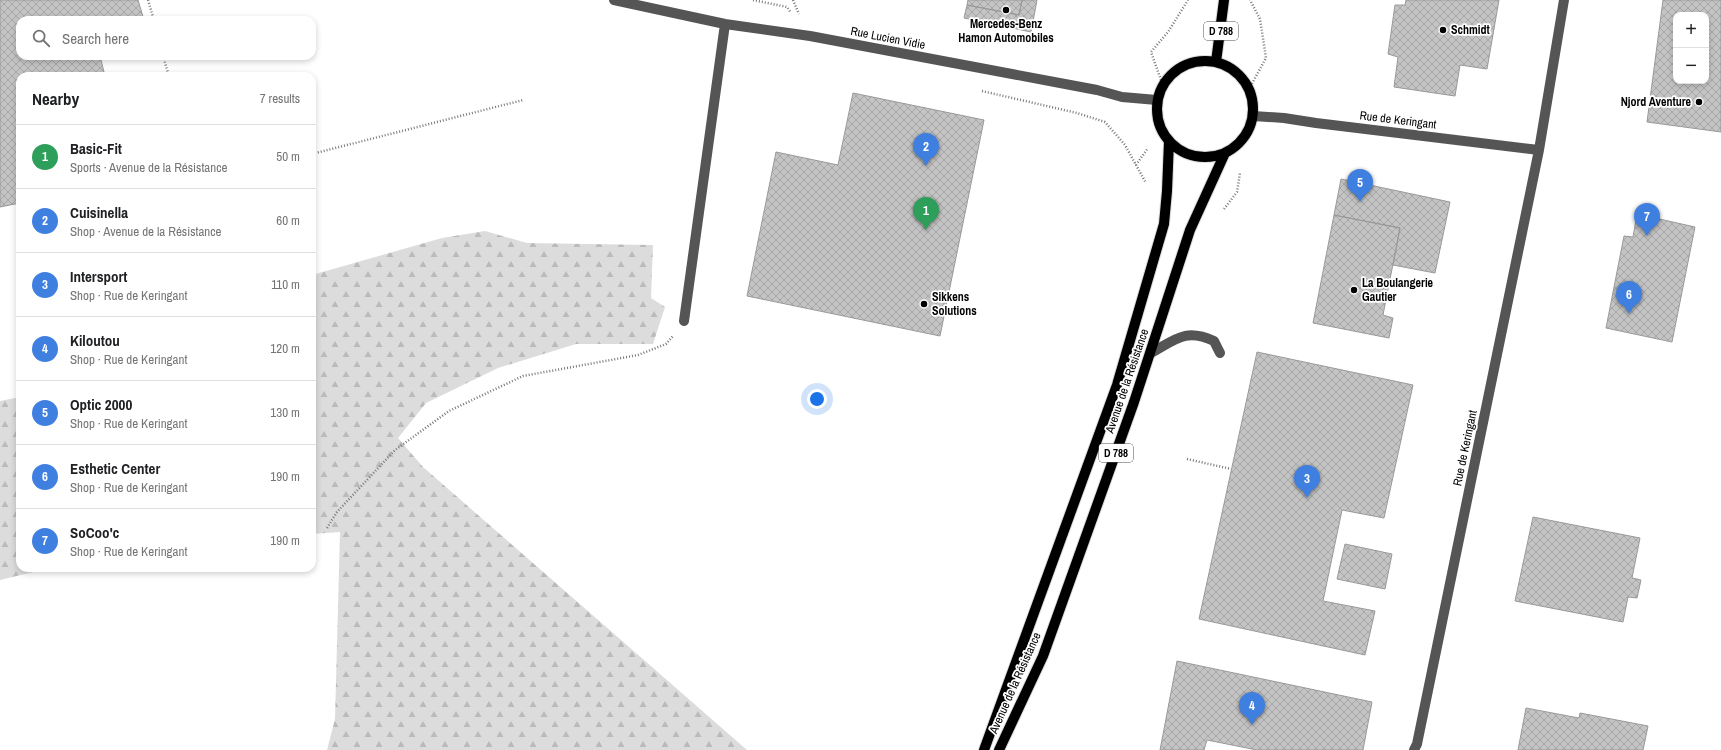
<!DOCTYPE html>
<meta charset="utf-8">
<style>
:root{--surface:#fff;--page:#f6f6f6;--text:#202124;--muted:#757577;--line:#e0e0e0;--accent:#0b8043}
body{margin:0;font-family:"Archivo Narrow",sans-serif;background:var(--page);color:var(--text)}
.controls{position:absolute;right:12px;top:12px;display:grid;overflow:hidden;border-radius:8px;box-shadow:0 2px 6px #0003}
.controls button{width:36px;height:36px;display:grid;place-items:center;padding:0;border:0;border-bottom:1px solid var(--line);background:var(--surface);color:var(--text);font:20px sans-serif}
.you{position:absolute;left:817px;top:399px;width:14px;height:14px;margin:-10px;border:3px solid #fff;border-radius:50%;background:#1a73e8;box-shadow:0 0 0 6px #1a73e833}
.badge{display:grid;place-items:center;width:26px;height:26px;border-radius:50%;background:var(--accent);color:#fff;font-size:13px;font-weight:700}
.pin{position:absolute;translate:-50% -33px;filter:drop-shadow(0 1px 2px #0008)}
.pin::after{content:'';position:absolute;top:21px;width:14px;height:12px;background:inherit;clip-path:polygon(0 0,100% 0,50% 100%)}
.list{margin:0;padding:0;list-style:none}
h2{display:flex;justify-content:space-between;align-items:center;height:52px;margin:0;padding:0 16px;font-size:17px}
h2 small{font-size:13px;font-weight:400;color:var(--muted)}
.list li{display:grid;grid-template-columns:26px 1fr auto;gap:12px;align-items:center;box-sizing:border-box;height:64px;padding:0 16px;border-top:1px solid var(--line)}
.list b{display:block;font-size:15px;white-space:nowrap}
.list p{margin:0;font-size:13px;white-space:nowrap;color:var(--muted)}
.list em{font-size:13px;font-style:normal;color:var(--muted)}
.icon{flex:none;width:22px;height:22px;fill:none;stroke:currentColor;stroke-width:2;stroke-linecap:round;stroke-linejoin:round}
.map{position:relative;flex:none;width:1721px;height:750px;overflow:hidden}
.search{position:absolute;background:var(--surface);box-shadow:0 2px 6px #0003;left:16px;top:16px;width:300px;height:44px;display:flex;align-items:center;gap:10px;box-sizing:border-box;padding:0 14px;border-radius:12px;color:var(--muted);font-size:15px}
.panel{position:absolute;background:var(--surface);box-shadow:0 2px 6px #0003;left:16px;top:72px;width:300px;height:500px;border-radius:12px}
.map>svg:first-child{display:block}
.forest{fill:url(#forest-firs)}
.building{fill:url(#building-cross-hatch);stroke:#999;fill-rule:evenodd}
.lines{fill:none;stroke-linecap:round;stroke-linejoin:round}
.major-casing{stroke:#dbdbdb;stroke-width:12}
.path{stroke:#777;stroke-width:2.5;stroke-dasharray:1 2;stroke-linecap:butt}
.minor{stroke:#555;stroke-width:10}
.major{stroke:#000;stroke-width:10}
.poi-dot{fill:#000;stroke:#fff;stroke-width:1.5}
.labels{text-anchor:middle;stroke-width:3.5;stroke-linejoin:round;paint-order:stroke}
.shield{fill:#fff;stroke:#4c4c4c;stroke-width:1}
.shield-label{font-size:11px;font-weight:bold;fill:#000}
.poi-label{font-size:12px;font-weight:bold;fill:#000;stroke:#fff;text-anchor:start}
.street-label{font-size:12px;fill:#000;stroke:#fff}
</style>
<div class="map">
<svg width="1721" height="750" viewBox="0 0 1721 750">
<defs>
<pattern id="forest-firs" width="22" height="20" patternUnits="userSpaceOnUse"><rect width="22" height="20" fill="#dcdcdc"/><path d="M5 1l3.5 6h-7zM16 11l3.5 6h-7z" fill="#bbb"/></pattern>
<pattern id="building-cross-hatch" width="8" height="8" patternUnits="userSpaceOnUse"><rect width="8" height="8" fill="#c4c4c4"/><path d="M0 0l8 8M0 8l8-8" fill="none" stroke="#a7a7a7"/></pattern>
</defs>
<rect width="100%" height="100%" fill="#fff"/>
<path class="forest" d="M485,231L527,243L653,245L651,298L665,307L653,344H576L498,368L426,403L398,438L423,467L747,750H327L335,719L340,532L312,534V275L442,238Z
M20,397V568H50L0,580V401Z"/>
<path class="building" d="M0,0H138L144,20H20V56H100L105,76H20V203L0,207Z
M968,0H1022L1019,15L967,5Z
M1022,0H1037L1031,32L964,18L967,5L1019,15Z
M1406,0H1499L1487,69L1460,65L1455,96L1394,87L1398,57L1388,54L1395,5H1405Z
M1663,0H1721V132L1647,122ZM1676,15H1706V81H1676Z
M853,93L984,120L940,336L747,296L776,152L838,165Z
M1341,179L1450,202L1435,273L1393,265L1400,228L1334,215Z
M1637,214L1695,227L1672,342L1606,328L1624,236L1633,237Z
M1334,215L1400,228L1383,315L1393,318L1389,338L1313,323Z
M1257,352L1413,385L1384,518L1342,510L1323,601L1375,611L1365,655L1199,619Z
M1533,517L1640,538L1632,578L1641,580L1637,598L1628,597L1623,622L1515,601Z
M1345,544L1392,554L1385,589L1337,579Z
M1177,661L1372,702L1363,750H1257L1207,740L1204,750H1160Z
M1526,708L1579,718L1580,713L1648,726L1643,750H1518Z"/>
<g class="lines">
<g class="major-casing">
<path id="major" d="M1157 109a48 48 0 1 1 96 0a48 48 0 1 1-96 0Z
M1216,62L1224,0
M984,750L1117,385L1164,224L1167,191L1169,141
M999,750L1043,656L1134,402L1190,230L1225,153"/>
</g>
<path class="path" d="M148,0L154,20
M753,0L787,7L791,13
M793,0L799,14
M163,56L169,76
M1161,80L1151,52L1168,32L1188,0
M1249,89L1266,58L1260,19L1250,0
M982,91L1077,113L1105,122L1125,145L1146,183
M312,154L523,100
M1136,165L1148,148
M1224,209L1237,192L1240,173
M1187,459L1231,469
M327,528L337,512L395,450L449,411L523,376L638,355L666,344L673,336"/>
<path class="minor" d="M614,0L725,24L810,36L1097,90L1122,97L1157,100
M1253,116L1284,118L1316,123L1539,150L1564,0
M684,321L725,24
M1151,353C1176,339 1186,328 1214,341L1220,353
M1414,750L1417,744L1539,150"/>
<use href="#major" class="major"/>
</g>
<g class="poi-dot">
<circle cx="1006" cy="10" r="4"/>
<circle cx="1443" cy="30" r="4"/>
<circle cx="1699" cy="102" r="4"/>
<circle cx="1354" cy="290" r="4"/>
<circle cx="924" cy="304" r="4"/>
</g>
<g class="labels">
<g class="shield">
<rect x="1204" y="22" width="34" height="18" rx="3"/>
<rect x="1099" y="444" width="34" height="18" rx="3"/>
</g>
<g class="shield-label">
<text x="1221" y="35">D 788</text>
<text x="1116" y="457">D 788</text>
</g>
<g class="poi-label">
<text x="1006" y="28" text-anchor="middle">Mercedes-Benz<tspan x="1006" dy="14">Hamon Automobiles</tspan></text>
<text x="1451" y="34">Schmidt</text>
<text x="1691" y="106" text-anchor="end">Njord Aventure</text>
<text x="1362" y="287">La Boulangerie<tspan x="1362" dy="14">Gautier</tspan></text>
<text x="932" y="301">Sikkens<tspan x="932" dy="14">Solutions</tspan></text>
</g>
<g class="street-label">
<text transform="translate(888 38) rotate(11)" y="4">Rue Lucien Vidie</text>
<text transform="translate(1398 120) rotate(7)" y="4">Rue de Keringant</text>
<text transform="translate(1127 381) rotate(-71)" y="4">Avenue de la Résistance</text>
<text transform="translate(1465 448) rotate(-78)" y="4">Rue de Keringant</text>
<text transform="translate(1015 683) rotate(-66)" y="4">Avenue de la Résistance</text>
</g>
</g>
</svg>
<div class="controls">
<button>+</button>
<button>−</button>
</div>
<div class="you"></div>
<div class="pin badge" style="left:926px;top:230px;background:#2e9e5b">1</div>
<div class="pin badge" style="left:926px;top:166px;background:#3f7fe0">2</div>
<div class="pin badge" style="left:1307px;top:498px;background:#3f7fe0">3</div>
<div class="pin badge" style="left:1252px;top:725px;background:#3f7fe0">4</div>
<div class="pin badge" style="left:1360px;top:202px;background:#3f7fe0">5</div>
<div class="pin badge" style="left:1629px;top:314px;background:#3f7fe0">6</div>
<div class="pin badge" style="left:1647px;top:236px;background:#3f7fe0">7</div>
<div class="search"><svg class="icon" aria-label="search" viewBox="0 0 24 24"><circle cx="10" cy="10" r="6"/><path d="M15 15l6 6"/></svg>Search here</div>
<section class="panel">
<h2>Nearby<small>7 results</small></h2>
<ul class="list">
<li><span class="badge" style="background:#2e9e5b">1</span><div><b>Basic-Fit</b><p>Sports · Avenue de la Résistance</p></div><em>50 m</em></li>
<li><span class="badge" style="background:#3f7fe0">2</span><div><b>Cuisinella</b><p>Shop · Avenue de la Résistance</p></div><em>60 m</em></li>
<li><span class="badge" style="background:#3f7fe0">3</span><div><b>Intersport</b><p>Shop · Rue de Keringant</p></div><em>110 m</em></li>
<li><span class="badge" style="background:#3f7fe0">4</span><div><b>Kiloutou</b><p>Shop · Rue de Keringant</p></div><em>120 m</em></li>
<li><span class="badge" style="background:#3f7fe0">5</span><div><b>Optic 2000</b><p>Shop · Rue de Keringant</p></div><em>130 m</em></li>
<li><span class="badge" style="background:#3f7fe0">6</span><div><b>Esthetic Center</b><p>Shop · Rue de Keringant</p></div><em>190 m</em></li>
<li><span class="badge" style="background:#3f7fe0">7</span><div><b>SoCoo'c</b><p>Shop · Rue de Keringant</p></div><em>190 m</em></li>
</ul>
</section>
</div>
